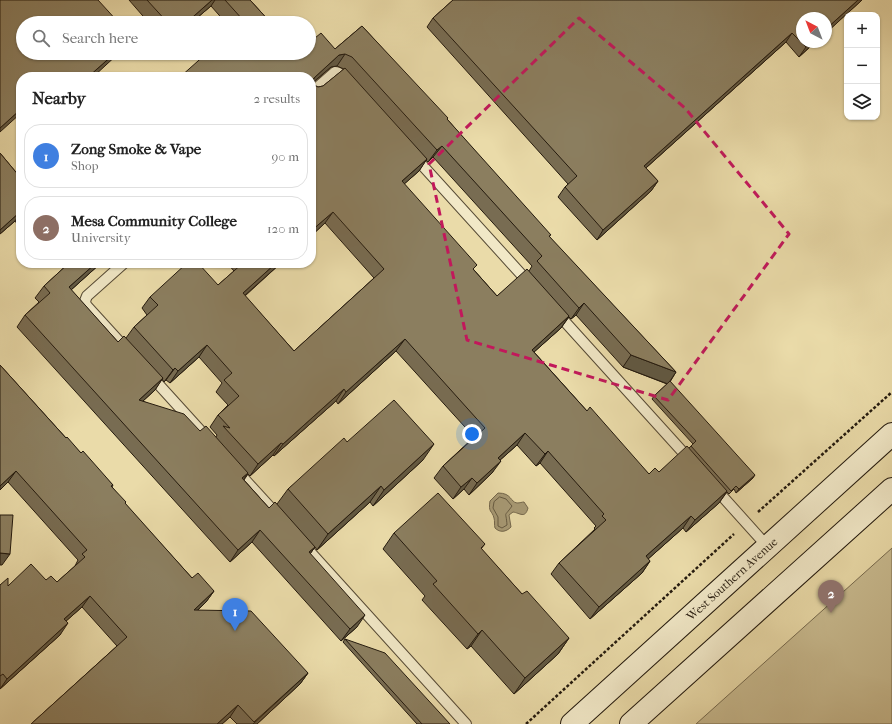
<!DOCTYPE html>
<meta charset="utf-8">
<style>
:root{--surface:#fff;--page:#f6f6f6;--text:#222;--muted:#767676;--line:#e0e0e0;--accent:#8f2418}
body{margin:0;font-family:"IM FELL French Canon",serif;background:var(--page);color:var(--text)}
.controls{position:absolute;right:12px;top:12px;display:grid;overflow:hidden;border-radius:8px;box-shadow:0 1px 3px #0004}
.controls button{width:36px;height:36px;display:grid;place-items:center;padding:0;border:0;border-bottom:1px solid var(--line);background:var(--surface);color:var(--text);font:20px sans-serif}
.compass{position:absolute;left:796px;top:12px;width:36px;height:36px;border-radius:50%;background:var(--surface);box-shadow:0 1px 3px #0004;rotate:318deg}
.you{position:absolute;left:472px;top:434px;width:14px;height:14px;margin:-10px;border:3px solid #fff;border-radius:50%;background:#1a73e8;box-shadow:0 0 0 6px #1a73e833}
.badge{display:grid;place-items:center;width:26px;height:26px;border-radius:50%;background:var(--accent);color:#fff;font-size:13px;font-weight:700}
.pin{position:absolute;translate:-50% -33px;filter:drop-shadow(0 1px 2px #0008)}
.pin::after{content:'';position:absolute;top:21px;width:14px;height:12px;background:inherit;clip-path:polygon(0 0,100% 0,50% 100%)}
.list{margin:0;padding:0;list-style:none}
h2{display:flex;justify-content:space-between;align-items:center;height:52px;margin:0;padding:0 16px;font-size:17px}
h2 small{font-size:13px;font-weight:400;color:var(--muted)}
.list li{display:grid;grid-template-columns:26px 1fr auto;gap:12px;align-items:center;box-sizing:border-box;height:64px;margin:0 8px 8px;padding:0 8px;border:1px solid var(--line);border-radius:16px}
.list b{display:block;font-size:15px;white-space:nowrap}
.list p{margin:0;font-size:13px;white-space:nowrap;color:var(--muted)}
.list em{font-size:13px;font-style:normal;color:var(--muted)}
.icon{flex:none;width:22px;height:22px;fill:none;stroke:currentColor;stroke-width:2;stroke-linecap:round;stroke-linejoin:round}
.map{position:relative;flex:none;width:892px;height:724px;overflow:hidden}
.search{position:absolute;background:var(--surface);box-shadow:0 1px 3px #0004;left:16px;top:16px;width:300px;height:44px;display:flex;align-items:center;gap:10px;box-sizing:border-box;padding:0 14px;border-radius:22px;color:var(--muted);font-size:15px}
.panel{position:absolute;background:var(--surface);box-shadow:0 1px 3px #0004;left:16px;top:72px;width:300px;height:196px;border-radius:16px}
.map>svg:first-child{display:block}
.green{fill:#c8ba8f;stroke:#766a4e}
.water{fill:#a79974;stroke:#73664b}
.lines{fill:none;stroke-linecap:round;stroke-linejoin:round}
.shore{stroke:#665a41;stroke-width:1}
.lane-casing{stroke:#564a35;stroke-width:12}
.secondary-casing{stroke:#241a0e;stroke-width:24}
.path{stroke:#241a0e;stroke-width:2.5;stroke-dasharray:3 2;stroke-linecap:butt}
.lane{stroke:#f1e8c7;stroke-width:10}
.secondary{stroke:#f1e8c7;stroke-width:22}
.wall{fill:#786c52;stroke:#241a0e;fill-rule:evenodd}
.shaded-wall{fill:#615842;stroke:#241a0e}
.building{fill:#8b7e5f;stroke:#241a0e}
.marked{fill:none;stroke:#c2185b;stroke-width:3;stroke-dasharray:8 5;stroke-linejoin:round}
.labels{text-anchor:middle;stroke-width:3;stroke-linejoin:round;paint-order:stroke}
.street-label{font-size:12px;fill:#241a0e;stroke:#f1e8c7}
</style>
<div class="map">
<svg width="892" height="724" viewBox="0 0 892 724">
<rect width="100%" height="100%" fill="#eadba9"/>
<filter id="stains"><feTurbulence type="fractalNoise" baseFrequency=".005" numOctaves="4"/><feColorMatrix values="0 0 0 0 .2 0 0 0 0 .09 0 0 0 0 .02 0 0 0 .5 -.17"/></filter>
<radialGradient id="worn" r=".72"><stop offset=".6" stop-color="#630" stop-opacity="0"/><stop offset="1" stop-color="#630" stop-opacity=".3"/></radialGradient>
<path class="green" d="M892,548V724H696Z"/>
<path class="water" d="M498,493C512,493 510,502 517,503C520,503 522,502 524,502L528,508C525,519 520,513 513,512L509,515L511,527C506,532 500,533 495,528C494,525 495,521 494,518C492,510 488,513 490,501Z"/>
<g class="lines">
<path class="shore" d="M500,497L506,499L512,506C503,519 506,509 507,525L502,528L498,526V517L493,508L494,502Z"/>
<g class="lane-casing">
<path id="lane" d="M311,93L335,72C340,72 344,78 347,82
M413,155L530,284
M124,263L87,296L85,301L86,305L127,350
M557,313L690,460
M150,375L209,440
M236,470L279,517
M714,487L767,546
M303,544L466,724"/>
</g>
<g class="secondary-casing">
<path id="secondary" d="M572,724L892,434
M631,724L892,489"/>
</g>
<path class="path" d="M758,512L892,392
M526,724L734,534"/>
<use href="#lane" class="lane"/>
<use href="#secondary" class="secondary"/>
</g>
<path class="wall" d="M129,0H250L271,23H226L211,6L191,23H149Z
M453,0H862L799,57L786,42L646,168L658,181L651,191L597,240L558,197L565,187L568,184L427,27L433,18Z
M362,26L447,119L549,237L676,372L670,382L753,478L736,493L734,489L729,494L727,492L719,503L686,532L683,528L648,559L650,561L642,573L590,619L551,574L559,563L595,529L594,528L596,526L540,463L536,466L517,445L500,460L492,473L469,495L464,489L453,499L434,478L443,466L474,437L396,351L338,404L336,401L274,456L273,455L250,476L248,474L244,480L269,508L277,504L288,489L347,442L423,460L373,506L370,502L317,550L315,547L310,554L357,627L341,641L252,542L230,562L17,327L25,315L39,302L35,298L44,286L69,263H101L71,290L118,342L126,338L134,327L147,315L142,308L150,297L218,285L234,271L227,263H281L245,296L294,351L374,278L325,223L311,236V77L298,53L335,49ZM337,66L344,69L323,86L318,87L314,85V82L331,67ZM433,157L532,266L529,271L497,296L474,270L404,184L419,171L426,160L428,162ZM576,315L623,367L667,384L654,396L652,399L693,444L689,448L659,472L649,474L587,411L534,352L561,328L569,317L571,319ZM199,357L222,383L216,392L228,405L218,415L210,427L217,435L216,437L200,431L143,401L155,390L162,379L164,382L166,380L170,383Z
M0,153L20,177L21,176V229L15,221L0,234Z
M0,365L66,438L113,485L112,487L125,504L192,578L214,591L206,602L198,610L308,673L300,684L257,724H237L230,717L222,724H31L117,646L82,607L66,621L60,635L0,689V585L8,586L46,580L57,582L75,566L78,560L8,482Z
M394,533L485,544L481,549L522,594L569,638L558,654L514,694L471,646L467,649L422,600L425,596L383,549Z
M345,639L450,724H417L343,642Z"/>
<path class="shaded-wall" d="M212,0H215L211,6L191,23H186Z
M858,0H862L826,33V29Z
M792,33L786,42L638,175L644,166Z
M812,42H815L799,57L806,47Z
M115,53H119L93,77H88Z
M345,54L337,66L331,67L311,84L315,77L339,55Z
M21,109V113L0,132V128Z
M442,146L433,157L428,162L437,150Z
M427,159L419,171L394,193L402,181Z
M658,181L651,191L597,240L603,230Z
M21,211V213L15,221L0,234V230Z
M333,212L325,223L311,236V231Z
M96,263H101L61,299L69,287Z
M276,263H281L234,305L243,293Z
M584,303L576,315L571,319L579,308Z
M569,316L561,328L524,361L532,350Z
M405,339L396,351L338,404L346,392Z
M207,345L199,357L170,383L178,371Z
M631,355L676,372L668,384L623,367Z
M175,368L166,380L164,382L173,370Z
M163,378L155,390L131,412L139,400Z
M344,389L336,401L274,456L283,444Z
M525,433L517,445L489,470L498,458Z
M281,443L273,455L250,476L258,464Z
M434,444L423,460L373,506L384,490Z
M548,451L540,463L536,466L545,454Z
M501,461L492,473L469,495L477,483Z
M16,471L8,482L0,490V486Z
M248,473L240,485L242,478Z
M755,475L753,478L736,493L739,489Z
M472,478L464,489L453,499L461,487Z
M381,486L370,502L317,550L328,534Z
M727,491L719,503L686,532L695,520Z
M691,516L683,528L638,568L646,556Z
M260,530L252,542L230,562L238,550Z
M315,547L307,558L309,552Z
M0,553L10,554L2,565H0Z
M650,561L642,573L590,619L599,607Z
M214,591L206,602L186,621L194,610Z
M90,596L82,607L56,630L64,619Z
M365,615L357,627L341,641L350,629Z
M68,623L60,635L0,689L7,679Z
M482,630L471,646L467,649L478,634Z
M569,638L558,654L514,694L525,678Z
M308,673L300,684L257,724H253Z
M238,705L230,717L222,724H217Z"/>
<path class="building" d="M0,0H98L119,23H23V53H115L88,77H21V109L0,128Z
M147,0H212L186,23H168Z
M225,0H250L271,23H240L243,20Z
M453,0H858L826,29V18H802V42H812L806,47L792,33L644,166L658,181L603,230L565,187L577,176L433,18Z
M362,26L448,118L447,119L551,235L549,236L676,372L631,355L584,303L579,308L537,261L542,256L442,146L437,150L352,57L345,54L339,55L315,77L313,79L314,85L318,87L323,86L345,68L427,159L402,181L477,265L473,269L497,296L527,269L569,316L532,350L587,411L590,407L649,474L655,468L659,472L687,446L727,491L695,520L691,516L646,556L650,561L599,607L559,563L606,520L602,516L604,514L548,451L545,454L525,433L498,458L501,461L477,483L472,478L461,487L443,466L485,428L405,339L346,392L344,389L283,444L281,443L258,464L223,426L230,428L218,415L239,396L224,380L232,373L207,345L178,371L175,368L173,370L134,327L158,305L150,297L187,263H198L218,285L243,263H276L243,293L294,351L384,269L333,212L311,231V148L314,145L311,141V77H180L207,53H309V43L321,33L335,49Z
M0,153L20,177L21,176V211L0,230Z
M69,263H96L69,287L118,342L124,336L163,378L139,400L184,414L200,431L206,426L248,473L242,478L269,508L275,502L315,547L309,552L365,615L350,629L260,530L238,550L25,315L50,293L44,286Z
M0,365L66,438L67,437L81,453L83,451L113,485L111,486L126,502L125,503L192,578L198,573L214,591L194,610L251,611L308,673L254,722L238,705L217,724H31L127,637L90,596L64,619L68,623L7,679L3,674L0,676V585L8,578V586L31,564L46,580L51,576L57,582L85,557L82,554L87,550L16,471L0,486Z
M670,381L755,475L739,489L736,486L731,491L691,446L696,441L654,396Z
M394,400L434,444L384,490L381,486L328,534L288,489L344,438L347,442Z
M438,493L485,544L481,548L522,594L527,591L569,638L525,678L482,630L478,634L433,584L437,581L394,533Z
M0,515H13L10,554L0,553Z
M345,639L385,653L450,724H422Z"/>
<path class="marked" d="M579,18L685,108L789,234L668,400L467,340L429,164Z"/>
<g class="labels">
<g class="street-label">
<text transform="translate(732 579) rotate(-42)" y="4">West Southern Avenue</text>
</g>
</g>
<rect width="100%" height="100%" filter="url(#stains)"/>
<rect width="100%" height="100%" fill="url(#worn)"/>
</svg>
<div class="controls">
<button>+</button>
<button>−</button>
<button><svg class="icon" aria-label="layers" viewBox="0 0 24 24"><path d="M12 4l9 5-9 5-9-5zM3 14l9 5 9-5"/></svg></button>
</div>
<svg class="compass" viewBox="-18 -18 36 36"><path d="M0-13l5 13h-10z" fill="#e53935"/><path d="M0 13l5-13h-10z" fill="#767676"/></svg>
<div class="you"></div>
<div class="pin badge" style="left:235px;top:631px;background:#3f7fe0">1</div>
<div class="pin badge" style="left:831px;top:613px;background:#8d6e63">2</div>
<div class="search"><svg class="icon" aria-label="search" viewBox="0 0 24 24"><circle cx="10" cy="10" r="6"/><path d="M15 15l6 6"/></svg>Search here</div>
<section class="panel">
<h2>Nearby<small>2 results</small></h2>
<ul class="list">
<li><span class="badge" style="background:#3f7fe0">1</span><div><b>Zong Smoke &amp; Vape</b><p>Shop</p></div><em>90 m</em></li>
<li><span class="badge" style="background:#8d6e63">2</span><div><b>Mesa Community College</b><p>University</p></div><em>120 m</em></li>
</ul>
</section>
</div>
